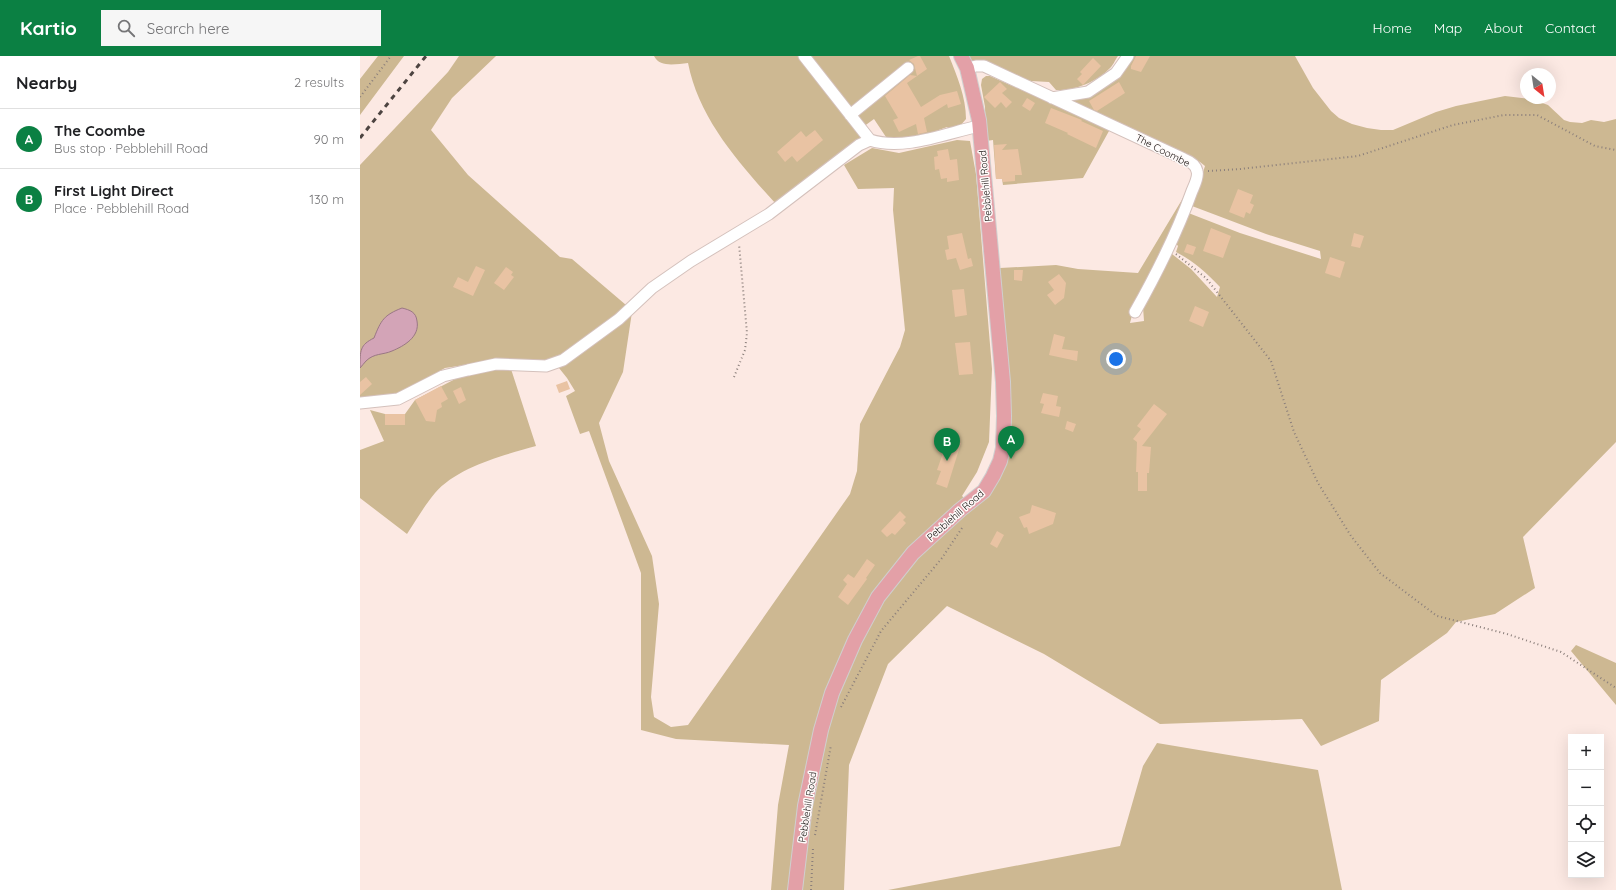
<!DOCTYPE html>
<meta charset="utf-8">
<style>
:root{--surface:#fff;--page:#f6f6f6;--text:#202124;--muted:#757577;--line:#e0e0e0;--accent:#0b8043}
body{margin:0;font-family:Quicksand,sans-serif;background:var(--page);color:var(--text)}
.controls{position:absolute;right:12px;bottom:12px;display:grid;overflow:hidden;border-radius:0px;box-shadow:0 4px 16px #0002}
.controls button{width:36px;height:36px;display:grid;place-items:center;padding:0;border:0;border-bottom:1px solid var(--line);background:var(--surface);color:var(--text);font:20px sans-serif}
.compass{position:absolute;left:1160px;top:12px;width:36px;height:36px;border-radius:50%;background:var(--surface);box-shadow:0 4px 16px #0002;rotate:150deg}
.you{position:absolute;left:756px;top:303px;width:14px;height:14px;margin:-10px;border:3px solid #fff;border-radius:50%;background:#1a73e8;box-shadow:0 0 0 6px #1a73e833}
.badge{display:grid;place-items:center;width:26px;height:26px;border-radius:50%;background:var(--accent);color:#fff;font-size:13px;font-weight:700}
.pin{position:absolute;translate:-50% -33px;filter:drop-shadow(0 1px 2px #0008)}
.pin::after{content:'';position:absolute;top:21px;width:14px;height:12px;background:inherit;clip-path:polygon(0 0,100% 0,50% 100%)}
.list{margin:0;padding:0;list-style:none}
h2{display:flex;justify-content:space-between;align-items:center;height:52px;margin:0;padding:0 16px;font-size:17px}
h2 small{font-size:13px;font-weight:400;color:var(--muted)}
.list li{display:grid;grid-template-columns:26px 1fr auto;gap:12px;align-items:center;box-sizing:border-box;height:60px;padding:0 16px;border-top:1px solid var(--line)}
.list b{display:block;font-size:15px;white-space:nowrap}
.list p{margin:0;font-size:13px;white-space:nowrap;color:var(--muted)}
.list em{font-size:13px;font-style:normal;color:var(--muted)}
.icon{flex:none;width:22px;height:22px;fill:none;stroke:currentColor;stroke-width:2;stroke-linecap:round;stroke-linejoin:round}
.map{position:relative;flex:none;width:1256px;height:834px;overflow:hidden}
header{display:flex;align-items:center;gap:24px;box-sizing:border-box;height:56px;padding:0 20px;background:var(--accent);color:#fff}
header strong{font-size:19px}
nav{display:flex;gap:22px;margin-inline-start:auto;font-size:14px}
.search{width:280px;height:36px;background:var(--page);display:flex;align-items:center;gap:10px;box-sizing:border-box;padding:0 14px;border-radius:0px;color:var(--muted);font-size:15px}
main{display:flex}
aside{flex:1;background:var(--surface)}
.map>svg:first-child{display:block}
.green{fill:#cdb892}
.water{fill:#d3a4b7;stroke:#9a7784}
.building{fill:#e9c3a3}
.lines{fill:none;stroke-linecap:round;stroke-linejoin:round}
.minor-casing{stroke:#d4c1bc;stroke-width:13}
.major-casing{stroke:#d0cfcf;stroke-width:16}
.path{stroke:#8b7f7b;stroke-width:2;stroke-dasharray:1 3;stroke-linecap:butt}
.minor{stroke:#fff;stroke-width:11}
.major{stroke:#e3a0a7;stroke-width:14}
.rail{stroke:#4d4441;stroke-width:3;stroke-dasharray:5 5;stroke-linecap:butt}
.labels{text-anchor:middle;stroke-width:3;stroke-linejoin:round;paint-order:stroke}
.street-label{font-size:10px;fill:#150f0d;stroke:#fefaf9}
</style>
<header>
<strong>Kartio</strong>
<div class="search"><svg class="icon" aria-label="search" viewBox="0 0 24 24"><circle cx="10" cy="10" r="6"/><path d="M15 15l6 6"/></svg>Search here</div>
<nav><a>Home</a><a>Map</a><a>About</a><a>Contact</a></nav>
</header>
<main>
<aside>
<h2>Nearby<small>2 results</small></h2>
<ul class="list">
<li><span class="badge">A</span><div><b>The Coombe</b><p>Bus stop · Pebblehill Road</p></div><em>90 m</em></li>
<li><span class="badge">B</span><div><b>First Light Direct</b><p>Place · Pebblehill Road</p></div><em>130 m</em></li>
</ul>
</aside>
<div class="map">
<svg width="1256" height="834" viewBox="0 0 1256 834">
<rect width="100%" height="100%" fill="#fce9e3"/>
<path class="green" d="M18,0H44L0,59V23Z
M99,0H136L92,42L71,74L108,119L200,201L212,203L266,249L242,271L205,299L181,308L118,307L85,312L39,338L0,343V109L88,16Z
M294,0H589C597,20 606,41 606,63L600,70L590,74L587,71L568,78L528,84L514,63L503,71L483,58L503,84L416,148C379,107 339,63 328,7C316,8 300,12 294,0Z
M604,0H758C755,4 753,10 749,13C737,26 713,35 696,34L689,26L671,25L611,6Z
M771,0H935L953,32L971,55L979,62L992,68L1007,72L1021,74H1033L1076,56L1096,50L1145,40L1171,43L1188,49L1204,64L1210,66L1222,67L1231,64L1244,66L1256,63V386L1163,481L1175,532L1135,558L1096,566L1087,577L1021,624L1019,665L961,690L942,663L800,668L684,598L587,550L528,608L489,709L484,834H411L418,749L429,689L316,683L281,674V517L229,375L220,378L206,340L215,335L207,322L199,312L203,307L272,256L263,316L239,367L249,405L292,500L299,548L291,641L294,661L311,671L328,669L490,438L497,415L500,368L540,291L545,274L533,154L534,132L498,133L484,109L512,92L539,97L597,84L610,85L616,118L632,313L629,386L617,416L602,440L613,450L638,424V221L640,212L696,209L718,213L778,217L826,137L805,192L775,248L770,267L784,265L783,251L812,198L831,213L857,241L860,231C846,216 833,205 816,196L818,190L814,185L827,157L831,158L880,177L961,203L960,195L906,178L832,150L845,110L840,106L712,48L710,42Z
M626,20H630L740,69L749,75L723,122L643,129L642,123H636L633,84L626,85L625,51L621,29L622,23Z
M137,312L151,313L176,390C144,399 97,411 75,437C65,449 56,464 47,478L0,442V394L24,385L10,354L25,358H45L55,344L99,321Z
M1216,589L1256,607V649L1211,595Z
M797,687L958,714L982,834H528L760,790L783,710Z"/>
<path class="water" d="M42,252C50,254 56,256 57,265C60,281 44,290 32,295C23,299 14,297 6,305C4,307 2,310 0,312C0,294 0,289 14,282C21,264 24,259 42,252Z"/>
<path class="building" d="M558,0H560L567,13L557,20L554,8L549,4Z
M776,0H790L781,16L771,13V10Z
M733,2L741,10L723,29L717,23L722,18L720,16Z
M550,19L557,20L547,27L561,51L580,39L597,35L601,48L588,52L587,48L564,62L567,76L558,78L556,68L539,76L533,64L538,62L525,40Z
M640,26L647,33L642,37L652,46L646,52L641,46L635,52L624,41Z
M759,26L765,37L737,55L734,54L729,45Z
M667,42L675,47L670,55L662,50Z
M691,52L722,64L721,65L743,75L736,92L707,78L708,77L685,67Z
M455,74L463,84L437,106L432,100L425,106L417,96L441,75L446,81Z
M647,88L642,94L658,93L662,119H655V125L643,126L642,123H636L634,89Z
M588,93L590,104L597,103L599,124L587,126V122L581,123L579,113L575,114L574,101L578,100L577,95Z
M878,133L893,139L890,147L894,149L890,158L886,156L884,162L869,156Z
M851,172L871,180L863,202L843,195Z
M602,177L608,203L611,202L613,210L600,214L596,202L587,204L585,194L589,193L587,180Z
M994,177L1004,180L1000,192L991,190Z
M827,188L836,191L833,199L824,196Z
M970,201L985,206L980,222L965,217Z
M116,210L125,214L113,240L93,231L98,221L108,226Z
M146,211L153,216L151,219L154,221L144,234L134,227Z
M654,214H663L662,225L654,224Z
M699,218L706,227L704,242L695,249L687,239L694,234L688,226Z
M604,233L607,259L595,261L592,234Z
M835,250L849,256L843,271L829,265Z
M694,278L705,281L702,293L718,295L717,305L689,299Z
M610,286L613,318L599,319L595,287Z
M6,321L12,328L0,339V326Z
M207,325L210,333L199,337L196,329Z
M81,330L88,343L81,347L82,351L77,354L75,366L66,365L55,344Z
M101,331L106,344L99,348L93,335Z
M683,337L698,340L696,350L701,351L699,361L681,357L684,348L680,347Z
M794,348L807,358L782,390L791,391L789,417H787V435H778V416H776L777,386L773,383L781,373L777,370Z
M25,358H45V369H25Z
M707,365L716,368L713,376L705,373Z
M588,383L601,387L587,432L576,428L581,415L577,414Z
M672,449L696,457L693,468L669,478L667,471L664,472L659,461L670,457Z
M540,455L546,461L543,464L546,467L535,479L532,477L527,481L521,475Z
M637,475L644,479L637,492L630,488Z
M507,503L515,509L506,522L507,523L488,549L478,541L487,528L483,524L488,518L494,522Z"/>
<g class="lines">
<g class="minor-casing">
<path id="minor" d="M444,0L510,84C544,95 586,77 619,70
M607,12L616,10H624L824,103C829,105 836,109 837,115C839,121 834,130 832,135C817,177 797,217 775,256
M692,42L728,36L756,17L768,0
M490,59L548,12
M0,347L38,343L83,320L108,314L136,308L186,310L203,304L259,263L292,232L331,205L409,158L499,89L510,84"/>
</g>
<g class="major-casing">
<path id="major" d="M435,834L445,750L461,674L472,637L495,584L518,541L553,497L600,454L624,435L633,420L640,405L643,392L644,360L643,326L619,64L607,12L601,0"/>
</g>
<path class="path" d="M0,41L31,0
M848,115L880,113L998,100L1093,69L1144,59H1177L1235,90L1256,94
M816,198L846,222L911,305L934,376L958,427L991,480L1020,517L1077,560L1147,578L1201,596L1256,632
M374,321L385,294L387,277L379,188
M481,651L521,575L582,502L602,472V469
M455,779L471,689
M451,834L453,792"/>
<use href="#minor" class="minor"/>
<use href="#major" class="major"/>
<path class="rail" d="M0,82L66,0"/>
</g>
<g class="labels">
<g class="street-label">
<text transform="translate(803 94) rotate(27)" y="4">The Coombe</text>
<text transform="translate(625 130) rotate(-95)" y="4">Pebblehill Road</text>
<text transform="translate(595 459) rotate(-41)" y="4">Pebblehill Road</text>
<text transform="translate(447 751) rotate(-81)" y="4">Pebblehill Road</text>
</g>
</g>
</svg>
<div class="controls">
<button>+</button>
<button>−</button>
<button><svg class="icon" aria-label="locate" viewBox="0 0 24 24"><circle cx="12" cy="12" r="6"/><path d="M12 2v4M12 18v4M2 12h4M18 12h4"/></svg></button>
<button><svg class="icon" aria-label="layers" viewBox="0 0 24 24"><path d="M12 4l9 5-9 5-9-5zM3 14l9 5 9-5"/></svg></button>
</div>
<svg class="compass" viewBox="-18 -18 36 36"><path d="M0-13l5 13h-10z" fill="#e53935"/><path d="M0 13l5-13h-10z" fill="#757577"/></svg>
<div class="you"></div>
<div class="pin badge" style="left:651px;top:403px">A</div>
<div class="pin badge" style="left:587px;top:405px">B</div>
</div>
</main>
